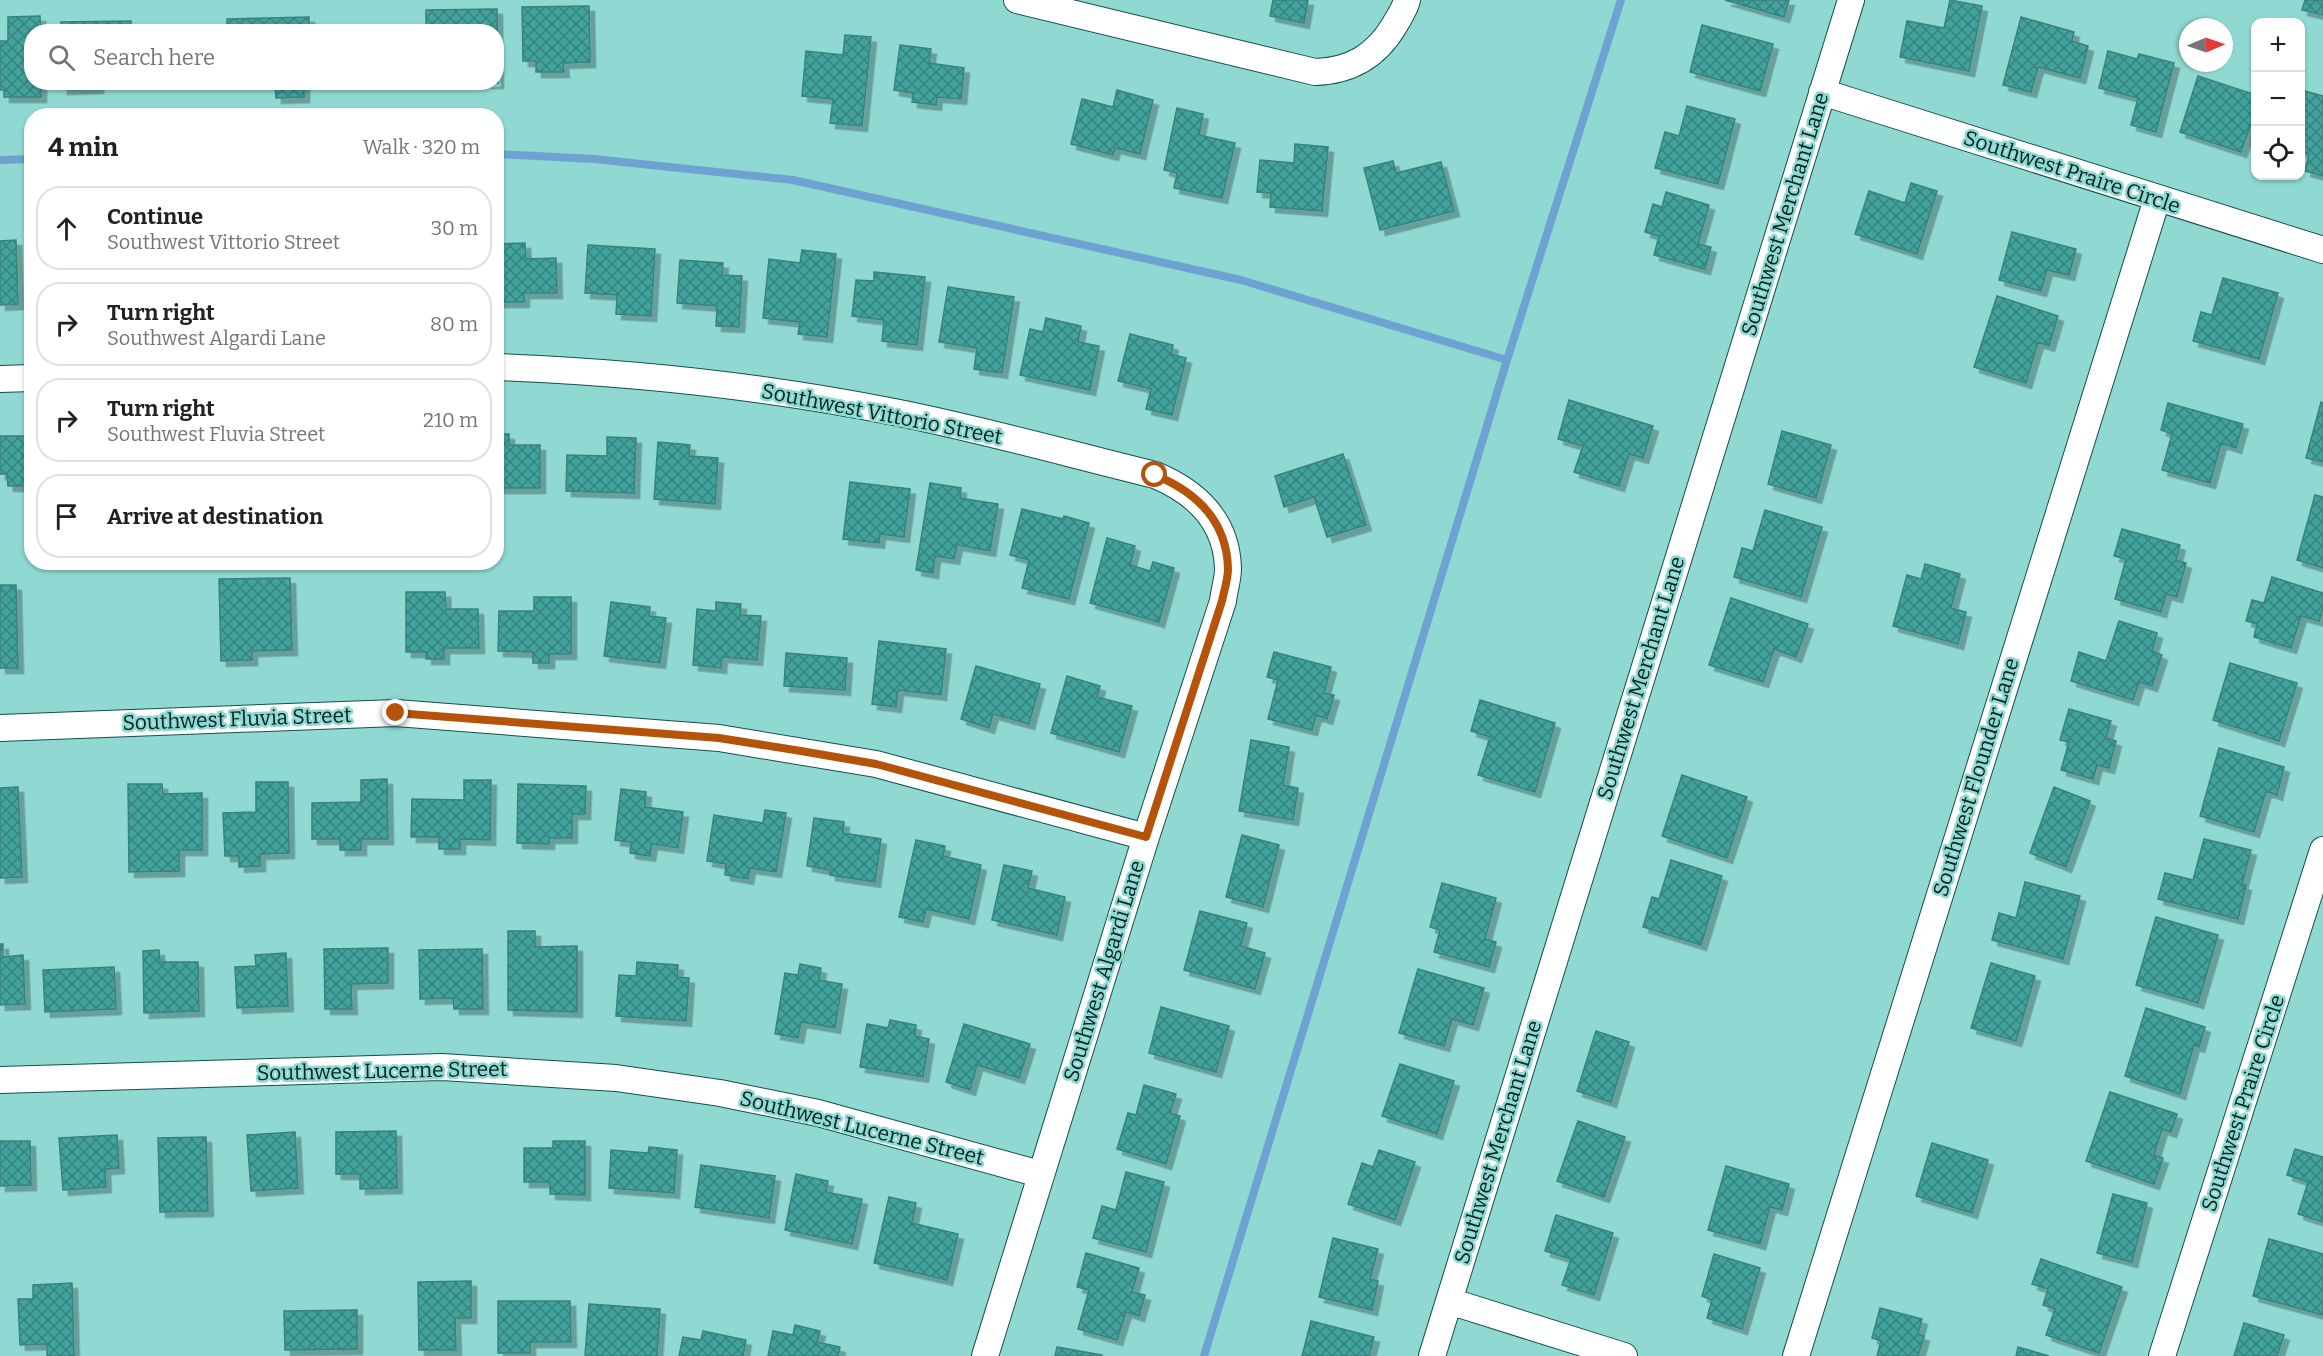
<!DOCTYPE html>
<meta charset="utf-8">
<style>
:root{--surface:#fff;--page:#f2f2f2;--text:#202124;--muted:#757577;--line:#e0e0e0}
body{margin:0;font-family:Bitter,serif;background:var(--page);color:var(--text)}
.controls{position:absolute;right:18px;top:18px;display:grid;overflow:hidden;border-radius:12px;box-shadow:0 2px 4px #0004}
.controls button{width:54px;height:54px;display:grid;place-items:center;padding:0;border:0;border-bottom:2px solid var(--line);background:var(--surface);color:var(--text);font:30px sans-serif}
.compass{position:absolute;left:2179px;top:18px;width:54px;height:54px;border-radius:50%;background:var(--surface);box-shadow:0 2px 4px #0004;rotate:88deg}
.stop{position:absolute;width:18px;height:18px;margin:-14px;border:4px solid #b45309;border-radius:50%;background:#fff}
.stop.end{background:#b45309;border-color:#fff;box-shadow:0 2px 6px #0008}
.list{margin:0;padding:0;list-style:none}
h2{display:flex;justify-content:space-between;align-items:center;height:78px;margin:0;padding:0 24px;font-size:26px}
h2 small{font-size:20px;font-weight:400;color:var(--muted)}
.list li{display:grid;grid-template-columns:39px 1fr auto;gap:18px;align-items:center;box-sizing:border-box;height:84px;margin:0 12px 12px;padding:0 12px;border:2px solid var(--line);border-radius:24px}
.list b{display:block;font-size:22px;white-space:nowrap}
.list p{margin:0;font-size:20px;white-space:nowrap;color:var(--muted)}
.list em{font-size:20px;font-style:normal;color:var(--muted)}
.icon{flex:none;width:33px;height:33px;fill:none;stroke:currentColor;stroke-width:2;stroke-linecap:round;stroke-linejoin:round}
.map{position:relative;flex:none;width:2323px;height:1356px;overflow:hidden}
.search{position:absolute;background:var(--surface);box-shadow:0 2px 4px #0004;left:24px;top:24px;width:480px;height:66px;display:flex;align-items:center;gap:15px;box-sizing:border-box;padding:0 21px;border-radius:24px;color:var(--muted);font-size:22px}
.panel{position:absolute;background:var(--surface);box-shadow:0 2px 4px #0004;left:24px;top:108px;width:480px;height:462px;border-radius:24px}
.map>svg:first-child{display:block}
.lines{fill:none;stroke-linecap:round;stroke-linejoin:round}
.stream{stroke:#6ea2d3;stroke-width:8}
.building{fill:url(#building-cross-hatch);stroke:#38837d;stroke-width:1.5;filter:url(#shadow)}
.minor-casing{stroke:#14504c;stroke-width:28}
.minor{stroke:#fff;stroke-width:26}
.route{stroke:#b45309;stroke-width:8}
.labels{text-anchor:middle;stroke-width:5;stroke-linejoin:round;paint-order:stroke}
.street-label{font-size:21px;fill:#02221f;stroke:#8fd9d2}
</style>
<div class="map">
<svg width="2323" height="1356" viewBox="0 0 2323 1356">
<defs>
<pattern id="building-cross-hatch" width="8" height="8" patternUnits="userSpaceOnUse" patternTransform="scale(1.5)"><rect width="8" height="8" fill="#42a39c"/><path d="M0 0l8 8M0 8l8-8" fill="none" stroke="#35847f"/></pattern>
<filter id="shadow"><feDropShadow dx="5.5" dy="5.5" stdDeviation="0" flood-color="#0004"/></filter>
</defs>
<rect width="100%" height="100%" fill="#8fd9d2"/>
<g class="lines">
<path class="stream" d="M496,154L594,159L793,180L1241,280L1507,360
M0,160L32,159
M1204,1356L1507,360L1621,0"/>
</g>
<path class="building" d="M1273,0H1308L1304,23L1270,16Z
M1725,0H1789L1784,17Z
M1950,0L1982,6L1969,71L1900,57L1907,21L1944,28Z
M2305,0H2323V15L2302,10Z
M589,6L590,62L563,63L564,72H536V61H523L522,7Z
M497,9L498,83H485L496,82V32H426V10Z
M40,16L41,32H32V82H41V97H4V90H0V41H8V17Z
M309,17V32H227V19Z
M2021,17L2074,32L2072,41L2088,46L2080,78L2038,67L2031,92L2003,85Z
M131,21V32H61V22Z
M1702,25L1773,44L1760,91L1690,72Z
M845,35L871,37L862,126L830,123L833,99L802,96L806,51L843,55Z
M900,45L931,49L929,63L964,68L961,99L937,97L936,105L912,102L913,93L894,90Z
M2108,51L2137,59L2139,54L2174,63L2156,132L2131,125L2138,98L2099,88Z
M2198,76L2256,95V109L2241,152L2180,132Z
M62,82H98V88L62,89Z
M275,82H304V97L276,98Z
M1117,90L1153,100L1140,154L1115,148L1113,155L1071,144L1082,99L1113,107Z
M2305,91L2323,96V176L2305,171L2309,154L2300,151V100L2302,101Z
M1687,106L1735,119L1718,184L1655,168L1665,132L1679,136Z
M1177,108L1203,114L1199,135L1235,143L1222,198L1174,188L1177,173L1164,170Z
M1295,144L1328,147L1322,211L1270,207L1271,193L1257,192L1260,160L1294,163Z
M1393,161L1396,173L1441,162L1454,211L1380,230L1364,168Z
M1911,183L1937,191L1917,254L1855,234L1869,191L1905,203Z
M1666,192L1709,205L1698,244L1711,247L1705,269L1654,255L1659,236L1645,232L1653,204L1662,207Z
M2012,232L2076,249L2069,275L2047,270L2041,291L1999,280Z
M16,240L18,304L0,305V241Z
M525,243L526,259L556,258L557,293H524V302H496V244Z
M588,245L655,249L651,316L616,314L617,295L585,293Z
M802,250L836,254L827,337L798,334L800,322L763,318L769,259L800,263Z
M680,260L723,263L722,275L742,276L739,327L716,326L717,306L677,303Z
M874,272L925,277L917,345L882,341L884,320L852,316L856,280L874,281Z
M2223,278L2278,293L2259,359L2193,341L2201,312L2212,315Z
M948,287L1014,297L1002,373L974,369L977,348L939,342Z
M1997,296L2058,316L2049,346L2038,342L2026,383L1974,367Z
M1046,318L1081,326L1078,342L1099,346L1090,390L1020,375L1030,329L1043,332Z
M1130,334L1173,345L1171,354L1186,358L1172,415L1146,409L1151,389L1118,381Z
M1569,400L1653,426L1643,458L1629,454L1619,486L1574,472L1583,446L1558,439Z
M2321,402L2323,403V462L2306,458Z
M2168,403L2243,424L2236,448L2221,443L2210,483L2162,470L2172,434L2161,430Z
M1782,431L1831,445L1816,498L1768,484Z
M496,434H509V445H540V488H496Z
M0,436H32L31,486H8L7,474H0Z
M607,437L636,438L634,493L566,491L567,455L607,456Z
M658,442L690,445L689,456L718,458L715,504L654,499Z
M1343,454L1366,525L1327,537L1314,497L1284,507L1275,476Z
M850,482L910,489L904,537L880,534L879,543L843,539Z
M930,483L961,488L960,498L998,504L990,551L957,545L954,559L935,556L933,573L916,570Z
M2315,495L2323,497V568L2297,560Z
M1022,509L1063,519L1064,516L1089,523L1069,599L1022,588L1029,560L1010,555Z
M1765,510L1822,527L1801,597L1734,577L1742,548L1753,551Z
M2122,529L2180,545L2176,560L2186,563L2177,597L2166,594L2161,612L2115,599L2126,559L2114,556Z
M1107,538L1135,546L1130,565L1150,571L1153,562L1174,568L1159,622L1090,603Z
M1925,564L1960,574L1951,608L1966,612L1958,644L1893,626L1907,575L1921,579Z
M2272,577L2323,593V608L2319,621L2301,616L2291,648L2254,637L2257,624L2246,621L2252,600L2264,603Z
M290,578L292,650L252,651V660L221,661L219,579Z
M0,585H16L18,668H0Z
M406,592H445L446,609H478L479,648H444V659H426V652H406Z
M534,597H571V654H549V663H533V652L498,651L499,611H534Z
M1731,598L1808,624L1796,657L1774,649L1763,682L1709,665Z
M611,602L650,607L649,616L666,618L660,663L604,656Z
M716,602L741,604L740,615L761,616L757,660L722,657L721,668L693,665L697,609L716,611Z
M2119,621L2157,633L2152,651L2162,655L2152,686L2139,682L2133,700L2071,681L2079,652L2106,661Z
M879,641L946,649L941,695L898,690L896,707L872,704Z
M1274,652L1331,667L1324,693L1334,695L1327,719L1316,715L1312,730L1268,719L1278,680L1267,677Z
M786,653L847,658L845,690L784,686Z
M2230,663L2297,683L2279,741L2213,720Z
M976,666L1040,684L1029,724L993,714L989,728L961,719Z
M1067,676L1100,686L1097,697L1132,706L1119,752L1051,733Z
M1480,700L1555,723L1535,792L1478,775L1490,737L1471,731Z
M2069,709L2111,721L2106,738L2116,741L2109,768L2097,765L2093,779L2061,770L2069,742L2060,740Z
M1251,740L1289,747L1283,785L1298,788L1293,820L1239,811Z
M2219,748L2284,767L2277,795L2266,791L2254,832L2200,816Z
M1682,775L1747,797L1727,858L1662,836Z
M387,779L388,839H361V850H340V839H312V803L361,802V780Z
M464,780H491L490,840L460,839V849H439V837H411L412,799L464,800Z
M256,782H288L289,853L260,854V866L239,867V856H225L223,813L256,812Z
M128,784H162L163,794L202,793V850H179V871L129,872Z
M518,784L586,786L585,814H572V838H549V844L517,843Z
M18,787L22,877L0,878V788Z
M2054,787L2090,801L2066,867L2030,853Z
M621,789L646,792L645,807L683,812L678,848L652,844L650,856L630,853L631,842L615,840Z
M765,810L786,813L776,872L750,868L748,879L725,875L726,864L707,861L714,815L763,823Z
M814,818L844,822L843,833L881,839L875,882L830,875V870L807,866Z
M1242,835L1279,845L1263,907L1226,897Z
M2204,839L2251,850L2242,884L2246,885L2238,919L2158,899L2165,873L2193,880Z
M916,840L945,846L943,856L981,865L969,919L926,909L923,922L899,917Z
M1671,860L1722,876L1701,945L1643,927L1652,897L1659,899Z
M1004,865L1032,871L1028,888L1065,897L1057,935L992,920Z
M2025,882L2080,896L2063,959L1992,940L1999,913L2016,918Z
M1442,883L1496,898L1485,939L1496,942L1489,967L1434,952L1440,930L1430,927Z
M1200,911L1247,923L1241,946L1265,953L1255,989L1184,970Z
M2156,917L2218,935L2198,1003L2136,985Z
M508,931H535V947L577,946V1012L508,1010Z
M0,944H3V957L23,955L25,1004L0,1005Z
M388,948V983L351,984L352,1009H325L324,949Z
M482,949L483,1009H454L453,998L420,999L419,950Z
M159,950L160,962H198L199,1011L144,1013L143,951Z
M286,953L288,1006L237,1008L235,967L256,966L255,955Z
M637,962L678,965L677,977L689,978L686,1021L616,1016L619,975L636,976Z
M1991,963L2035,976L2016,1041L1971,1028Z
M800,964L821,968L819,980L842,984L835,1028L801,1022L798,1038L775,1034L785,973L798,975Z
M114,967L116,1009L45,1012L43,970Z
M1418,969L1484,988L1473,1025L1452,1019L1444,1046L1399,1033Z
M1161,1007L1229,1026L1216,1072L1149,1053Z
M2146,1008L2205,1027L2199,1047L2194,1045L2180,1094L2125,1076Z
M890,1020L916,1025L915,1036L929,1039L923,1077L860,1067L867,1024L888,1028Z
M964,1024L1030,1044L1019,1078L977,1065L970,1090L946,1082Z
M1596,1031L1629,1042L1611,1102L1577,1091Z
M1400,1064L1454,1081L1437,1134L1382,1116Z
M1144,1085L1176,1094L1170,1113L1180,1116L1166,1164L1117,1149L1128,1113L1136,1115Z
M2110,1092L2177,1114L2171,1132L2162,1129L2154,1155L2163,1158L2154,1184L2086,1161Z
M1578,1121L1625,1137L1604,1197L1557,1181Z
M396,1131L397,1188L360,1189V1174H336V1132Z
M295,1132L298,1188L251,1191L247,1135Z
M117,1135L119,1168L105,1169L106,1187L63,1190L59,1138Z
M206,1137L208,1211L160,1212L158,1138Z
M0,1141H30L31,1185L0,1186Z
M553,1141H585V1195L550,1194V1182H524V1148H553Z
M1932,1143L1988,1160L1972,1213L1916,1196Z
M649,1147L677,1150L674,1193L609,1188L611,1150L648,1153Z
M2295,1149L2323,1157V1222L2298,1214L2308,1182L2287,1175Z
M1379,1150L1415,1162L1395,1220L1348,1204L1362,1163L1373,1167Z
M701,1165L775,1176L769,1218L695,1207Z
M1726,1166L1789,1184L1782,1210L1770,1207L1760,1244L1708,1230Z
M1126,1172L1164,1182L1146,1252L1093,1238L1102,1206L1116,1210Z
M796,1174L828,1181L826,1192L862,1199L852,1244L785,1230Z
M2113,1194L2147,1203L2132,1262L2097,1253Z
M889,1197L916,1203L912,1223L958,1234L947,1280L874,1263Z
M1556,1215L1613,1233L1594,1295L1562,1285L1571,1259L1545,1251Z
M1333,1238L1378,1249L1370,1279L1378,1281L1372,1310L1319,1297Z
M2269,1239L2323,1254V1315L2253,1296Z
M1086,1253L1139,1268L1132,1292L1145,1295L1139,1316L1126,1312L1117,1340L1078,1329L1089,1290L1077,1287Z
M1714,1254L1760,1268L1742,1329L1707,1318L1712,1300L1702,1296Z
M2041,1259L2122,1287L2099,1353L2046,1335L2055,1309L2043,1305L2048,1289L2032,1284Z
M471,1281V1318H455L456,1350H419L418,1282Z
M72,1283L74,1356H47V1344L20,1345L18,1299H33V1285Z
M498,1301H570L571,1342H530V1353H498Z
M589,1304L660,1309L657,1356H585Z
M1880,1308L1922,1319L1918,1334L1924,1336L1918,1356H1877L1881,1341L1872,1338Z
M357,1310V1349L285,1350L284,1311Z
M1311,1321L1374,1337L1369,1356H1302Z
M2244,1323L2284,1335L2277,1356H2234Z
M795,1325L820,1331L817,1342L840,1347L838,1356H768L773,1331L793,1335Z
M703,1331L746,1340L743,1356H679L683,1337L701,1340Z
M1057,1347L1102,1355L1101,1356H1055Z
M2018,1347L2049,1356H2016Z"/>
<g class="lines">
<g class="minor-casing">
<path id="minor" d="M1017,0L1315,72C1351,71 1376,56 1394,26C1399,17 1405,9 1407,0
M1822,92L2323,250
M496,367C630,372 763,386 894,412C981,429 1069,454 1155,475C1196,492 1227,521 1228,569C1228,579 1224,591 1223,601L1146,837L985,1356
M0,379L32,378
M0,728L396,713L719,738L876,764L1146,837
M0,1080L442,1067L616,1078L720,1093L818,1113L1040,1174
M1449,1301L1624,1356
M1432,1356L1851,0
M1796,1356L2157,199
M2162,1356L2323,850"/>
</g>
<use href="#minor" class="minor"/>
</g>
<g class="lines">
<path class="route" d="M396,713L719,738L801,751L876,764L1146,837L1222,601C1224,591 1228,579 1228,569C1227,521 1196,492 1155,475"/>
</g>
<g class="labels">
<g class="street-label">
<text transform="translate(2072 172) rotate(18)" y="7">Southwest Praire Circle</text>
<text transform="translate(1785 214) rotate(-73)" y="7">Southwest Merchant Lane</text>
<text transform="translate(882 414) rotate(11)" y="7">Southwest Vittorio Street</text>
<text transform="translate(1641 678) rotate(-73)" y="7">Southwest Merchant Lane</text>
<text transform="translate(237 719) rotate(-2)" y="7">Southwest Fluvia Street</text>
<text transform="translate(1976 777) rotate(-73)" y="7">Southwest Flounder Lane</text>
<text transform="translate(1104 971) rotate(-73)" y="7">Southwest Algardi Lane</text>
<text transform="translate(382 1071) rotate(-1)" y="7">Southwest Lucerne Street</text>
<text transform="translate(2243 1103) rotate(-72)" y="7">Southwest Praire Circle</text>
<text transform="translate(862 1128) rotate(14)" y="7">Southwest Lucerne Street</text>
<text transform="translate(1498 1142) rotate(-73)" y="7">Southwest Merchant Lane</text>
</g>
</g>
</svg>
<div class="controls">
<button>+</button>
<button>−</button>
<button><svg class="icon" aria-label="locate" viewBox="0 0 24 24"><circle cx="12" cy="12" r="6"/><path d="M12 2v4M12 18v4M2 12h4M18 12h4"/></svg></button>
</div>
<svg class="compass" viewBox="-18 -18 36 36"><path d="M0-13l5 13h-10z" fill="#e53935"/><path d="M0 13l5-13h-10z" fill="#757577"/></svg>
<div class="stop" style="left:1155px;top:475px"></div>
<div class="stop end" style="left:396px;top:713px"></div>
<div class="search"><svg class="icon" aria-label="search" viewBox="0 0 24 24"><circle cx="10" cy="10" r="6"/><path d="M15 15l6 6"/></svg>Search here</div>
<section class="panel">
<h2>4 min<small>Walk · 320 m</small></h2>
<ul class="list">
<li><svg class="icon" aria-label="ahead" viewBox="0 0 24 24"><path d="M12 20V5M6 11l6-6 6 6"/></svg><div><b>Continue</b><p>Southwest Vittorio Street</p></div><em>30 m</em></li>
<li><svg class="icon" aria-label="right" viewBox="0 0 24 24"><path d="M7 20v-9h11M14 6l5 5-5 5"/></svg><div><b>Turn right</b><p>Southwest Algardi Lane</p></div><em>80 m</em></li>
<li><svg class="icon" aria-label="right" viewBox="0 0 24 24"><path d="M7 20v-9h11M14 6l5 5-5 5"/></svg><div><b>Turn right</b><p>Southwest Fluvia Street</p></div><em>210 m</em></li>
<li><svg class="icon" aria-label="arrive" viewBox="0 0 24 24"><path d="M6 21V4h12l-3 4 3 4H6"/></svg><div><b>Arrive at destination</b></div></li>
</ul>
</section>
</div>
